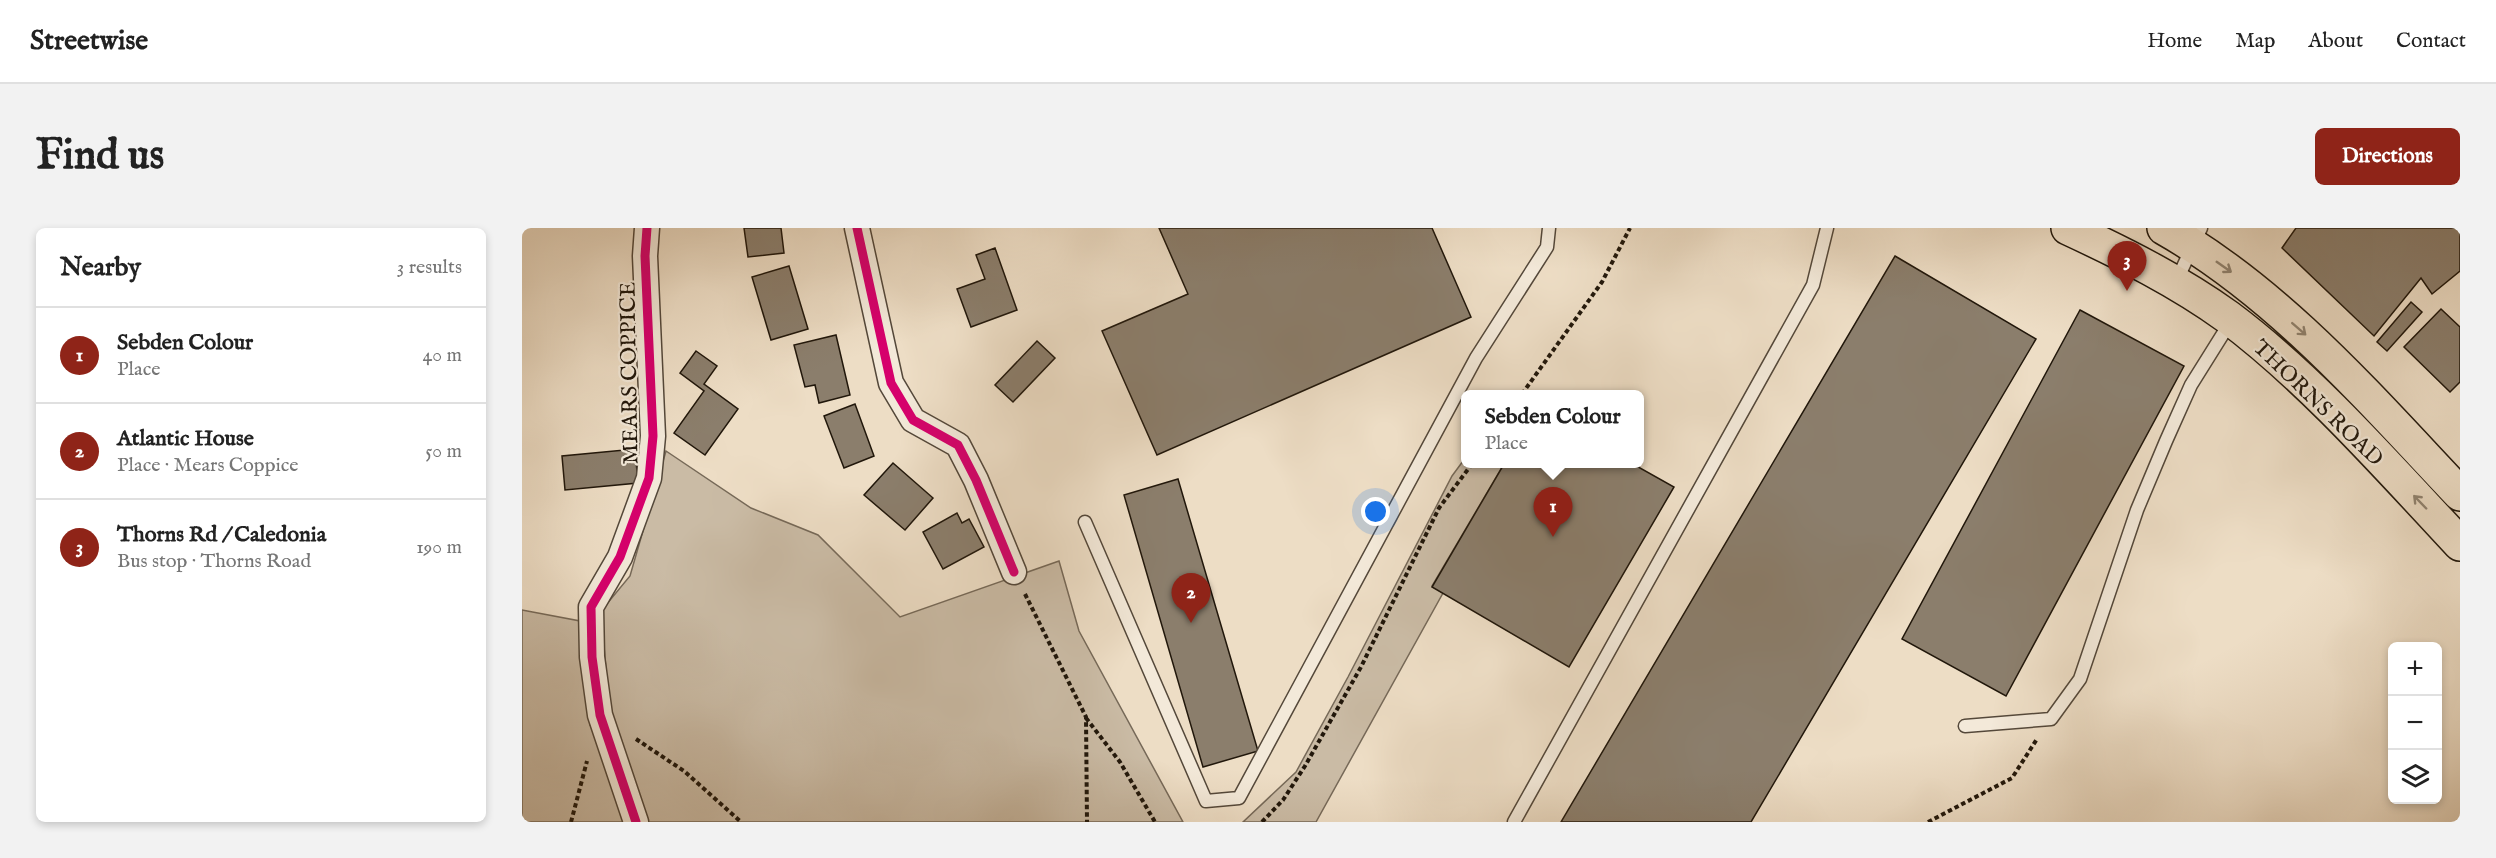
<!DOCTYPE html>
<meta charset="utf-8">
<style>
:root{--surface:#fff;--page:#f2f2f2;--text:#222;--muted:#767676;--line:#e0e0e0;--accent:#8f2418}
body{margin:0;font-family:"IM FELL English",serif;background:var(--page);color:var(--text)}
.controls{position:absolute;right:18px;bottom:18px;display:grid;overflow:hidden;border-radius:9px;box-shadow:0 3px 9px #0003}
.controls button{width:54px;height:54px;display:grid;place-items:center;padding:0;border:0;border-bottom:2px solid var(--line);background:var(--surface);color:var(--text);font:30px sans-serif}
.you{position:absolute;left:854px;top:284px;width:21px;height:21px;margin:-15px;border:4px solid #fff;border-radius:50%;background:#1a73e8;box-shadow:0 0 0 9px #1a73e833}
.badge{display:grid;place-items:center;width:39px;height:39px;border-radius:50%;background:var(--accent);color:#fff;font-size:20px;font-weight:700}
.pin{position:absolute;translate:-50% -50px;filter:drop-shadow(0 2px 3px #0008)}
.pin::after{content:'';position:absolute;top:32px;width:21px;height:18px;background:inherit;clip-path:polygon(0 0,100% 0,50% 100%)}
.popup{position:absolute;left:939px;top:162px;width:183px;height:78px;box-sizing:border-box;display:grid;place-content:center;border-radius:9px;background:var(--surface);filter:drop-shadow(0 2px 4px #0005);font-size:20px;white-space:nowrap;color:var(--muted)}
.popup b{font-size:22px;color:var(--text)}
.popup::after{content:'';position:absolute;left:50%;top:100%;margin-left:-12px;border:12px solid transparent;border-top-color:var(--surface)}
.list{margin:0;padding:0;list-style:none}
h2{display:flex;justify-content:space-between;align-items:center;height:78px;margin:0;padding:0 24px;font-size:26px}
h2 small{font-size:20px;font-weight:400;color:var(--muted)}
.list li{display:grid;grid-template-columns:39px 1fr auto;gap:18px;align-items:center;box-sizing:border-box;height:96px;padding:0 24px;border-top:2px solid var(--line)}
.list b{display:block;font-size:22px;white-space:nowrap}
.list p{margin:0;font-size:20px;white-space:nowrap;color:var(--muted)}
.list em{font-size:20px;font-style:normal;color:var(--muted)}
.icon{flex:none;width:33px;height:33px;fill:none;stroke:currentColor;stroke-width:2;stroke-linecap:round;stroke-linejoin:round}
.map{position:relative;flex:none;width:1938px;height:594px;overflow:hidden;border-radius:9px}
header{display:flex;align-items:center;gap:36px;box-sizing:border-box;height:84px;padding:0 30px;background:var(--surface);border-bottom:2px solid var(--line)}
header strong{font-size:28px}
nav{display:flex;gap:33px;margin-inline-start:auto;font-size:21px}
.intro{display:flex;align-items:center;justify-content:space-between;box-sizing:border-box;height:144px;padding:0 36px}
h1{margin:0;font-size:42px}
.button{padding:15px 27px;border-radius:9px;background:var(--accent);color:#fff;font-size:21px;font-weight:700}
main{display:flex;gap:36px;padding:0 36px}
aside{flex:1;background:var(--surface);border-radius:9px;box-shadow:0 3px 9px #0003}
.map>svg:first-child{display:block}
.green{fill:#cabba5;stroke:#766958;stroke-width:1.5}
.building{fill:#8b7e6c;stroke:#21170b;stroke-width:1.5}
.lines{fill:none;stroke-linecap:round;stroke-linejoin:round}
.service-casing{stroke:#54483a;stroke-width:15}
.minor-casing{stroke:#54483a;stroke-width:27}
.trunk-casing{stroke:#21170b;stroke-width:36}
.path{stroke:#21170b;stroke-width:4;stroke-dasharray:4.5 3;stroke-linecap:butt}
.service{stroke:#f3e9d9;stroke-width:12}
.minor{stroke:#f3e9d9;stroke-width:24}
.trunk{stroke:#edddc5;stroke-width:33}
.cycleway-casing{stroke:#f3e9d9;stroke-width:13}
.cycleway{stroke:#d6006c;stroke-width:9}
.oneway{stroke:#918471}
.labels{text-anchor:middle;stroke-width:4.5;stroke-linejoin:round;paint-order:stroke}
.street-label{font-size:22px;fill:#21170b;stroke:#f3e9d9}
</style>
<header>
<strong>Streetwise</strong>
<nav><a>Home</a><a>Map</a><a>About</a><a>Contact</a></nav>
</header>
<div class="intro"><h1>Find us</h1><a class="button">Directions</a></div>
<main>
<aside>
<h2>Nearby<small>3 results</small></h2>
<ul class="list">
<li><span class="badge">1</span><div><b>Sebden Colour</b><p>Place</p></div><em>40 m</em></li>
<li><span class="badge">2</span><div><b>Atlantic House</b><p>Place · Mears Coppice</p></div><em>50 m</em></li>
<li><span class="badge">3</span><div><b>Thorns Rd / Caledonia</b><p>Bus stop · Thorns Road</p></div><em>190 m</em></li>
</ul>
</aside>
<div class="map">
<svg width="1938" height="594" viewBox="0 0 1938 594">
<rect width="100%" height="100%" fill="#edddc5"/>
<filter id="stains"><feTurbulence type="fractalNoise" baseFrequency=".00333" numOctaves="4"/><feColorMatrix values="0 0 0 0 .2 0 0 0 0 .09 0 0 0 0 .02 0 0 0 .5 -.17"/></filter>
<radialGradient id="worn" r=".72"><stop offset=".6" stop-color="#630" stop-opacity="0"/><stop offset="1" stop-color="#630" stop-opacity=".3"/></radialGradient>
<path class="green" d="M144,223L229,280L296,307L378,389L537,333L557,403L661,594H0V382L58,393L68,497L89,500L79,383L108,348Z
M944,229V236H982L910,358L921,365L794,594H721L774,544L826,449L930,248Z"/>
<path class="building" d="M222,0H259L262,25L226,29Z
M637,0H910L949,89L635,227L580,103L666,66Z
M1774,0H1938V43L1910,66L1899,50L1852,108L1760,20Z
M473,20L495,82L449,99L435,61L463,51L454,27Z
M1373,28L1514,111L1229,594H1039Z
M267,38L286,101L249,112L230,49Z
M1889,74L1900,84L1865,123L1855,114Z
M1919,81L1938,99V154L1928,164L1882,119Z
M1558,82L1662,138L1484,468L1380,411Z
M314,107L328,167L297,175L293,157L283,159L272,117Z
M515,113L533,130L491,174L473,157Z
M174,123L195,138L182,156L216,181L183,227L152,205L182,163L158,145Z
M333,176L352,228L322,240L302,188Z
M113,221L116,255L43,262L40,228Z
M371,235L411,270L383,302L342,267Z
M982,236H1111L1152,259L1047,439L910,359Z
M656,251L736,523L681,539L602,267Z
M435,285L440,295L447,291L462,319L421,341L401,304Z"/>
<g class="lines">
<g class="service-casing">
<path id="service" d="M1654,54L1679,0
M563,294L684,573L717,570L954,130L1025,19L1027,0
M1443,498L1529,491L1558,451L1615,282L1644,213L1669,157L1709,93
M992,594L1291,57L1305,0"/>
</g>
<g class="minor-casing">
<path id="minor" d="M335,0L369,155L391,192L436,217L454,252L492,344
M114,594L78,487L70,429L69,379L98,329L127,250L131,208L123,28L125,0"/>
</g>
<g class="trunk-casing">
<path id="trunk" d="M1546,0C1602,26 1656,53 1706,89C1789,151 1867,240 1938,316
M1642,0C1758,66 1847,170 1938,266"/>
</g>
<path class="path" d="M1000,166L1080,54L1108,0
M503,366L564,489L565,594
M564,490L598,534L633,594
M114,511L162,543L219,594
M49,594L65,533
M740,594L761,572L783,538L839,439L917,280L950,236
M1406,594L1490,550L1515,511"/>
<use href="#service" class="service"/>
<use href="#minor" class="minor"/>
<use href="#trunk" class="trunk"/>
<g class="cycleway-casing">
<path id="cycleway" d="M335,0L369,155L391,192L436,217L454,252L492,344
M114,594L78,487L70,429L69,379L98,329L127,250L131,208L123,28L125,0"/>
</g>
<use href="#cycleway" class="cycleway"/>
</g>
<defs><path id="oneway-shaft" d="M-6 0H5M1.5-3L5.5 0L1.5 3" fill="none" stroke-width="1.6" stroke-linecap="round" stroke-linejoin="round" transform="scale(1.5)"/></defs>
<g class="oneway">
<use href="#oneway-shaft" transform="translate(1702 39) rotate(35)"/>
<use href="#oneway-shaft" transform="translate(1777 101) rotate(41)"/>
<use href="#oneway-shaft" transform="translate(1898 274) rotate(-134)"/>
</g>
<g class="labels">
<g class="street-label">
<text transform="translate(106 145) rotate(-91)" y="8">MEARS COPPICE</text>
<text transform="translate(1797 174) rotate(44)" y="8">THORNS ROAD</text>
</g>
</g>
<rect width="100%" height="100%" filter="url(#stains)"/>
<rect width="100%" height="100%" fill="url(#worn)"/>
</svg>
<div class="controls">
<button>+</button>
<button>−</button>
<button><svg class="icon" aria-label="layers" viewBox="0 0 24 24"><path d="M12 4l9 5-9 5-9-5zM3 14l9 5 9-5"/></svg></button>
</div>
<div class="you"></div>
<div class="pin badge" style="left:1031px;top:309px">1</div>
<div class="popup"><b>Sebden Colour</b>Place</div>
<div class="pin badge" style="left:669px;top:395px">2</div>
<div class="pin badge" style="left:1605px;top:63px">3</div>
</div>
</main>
